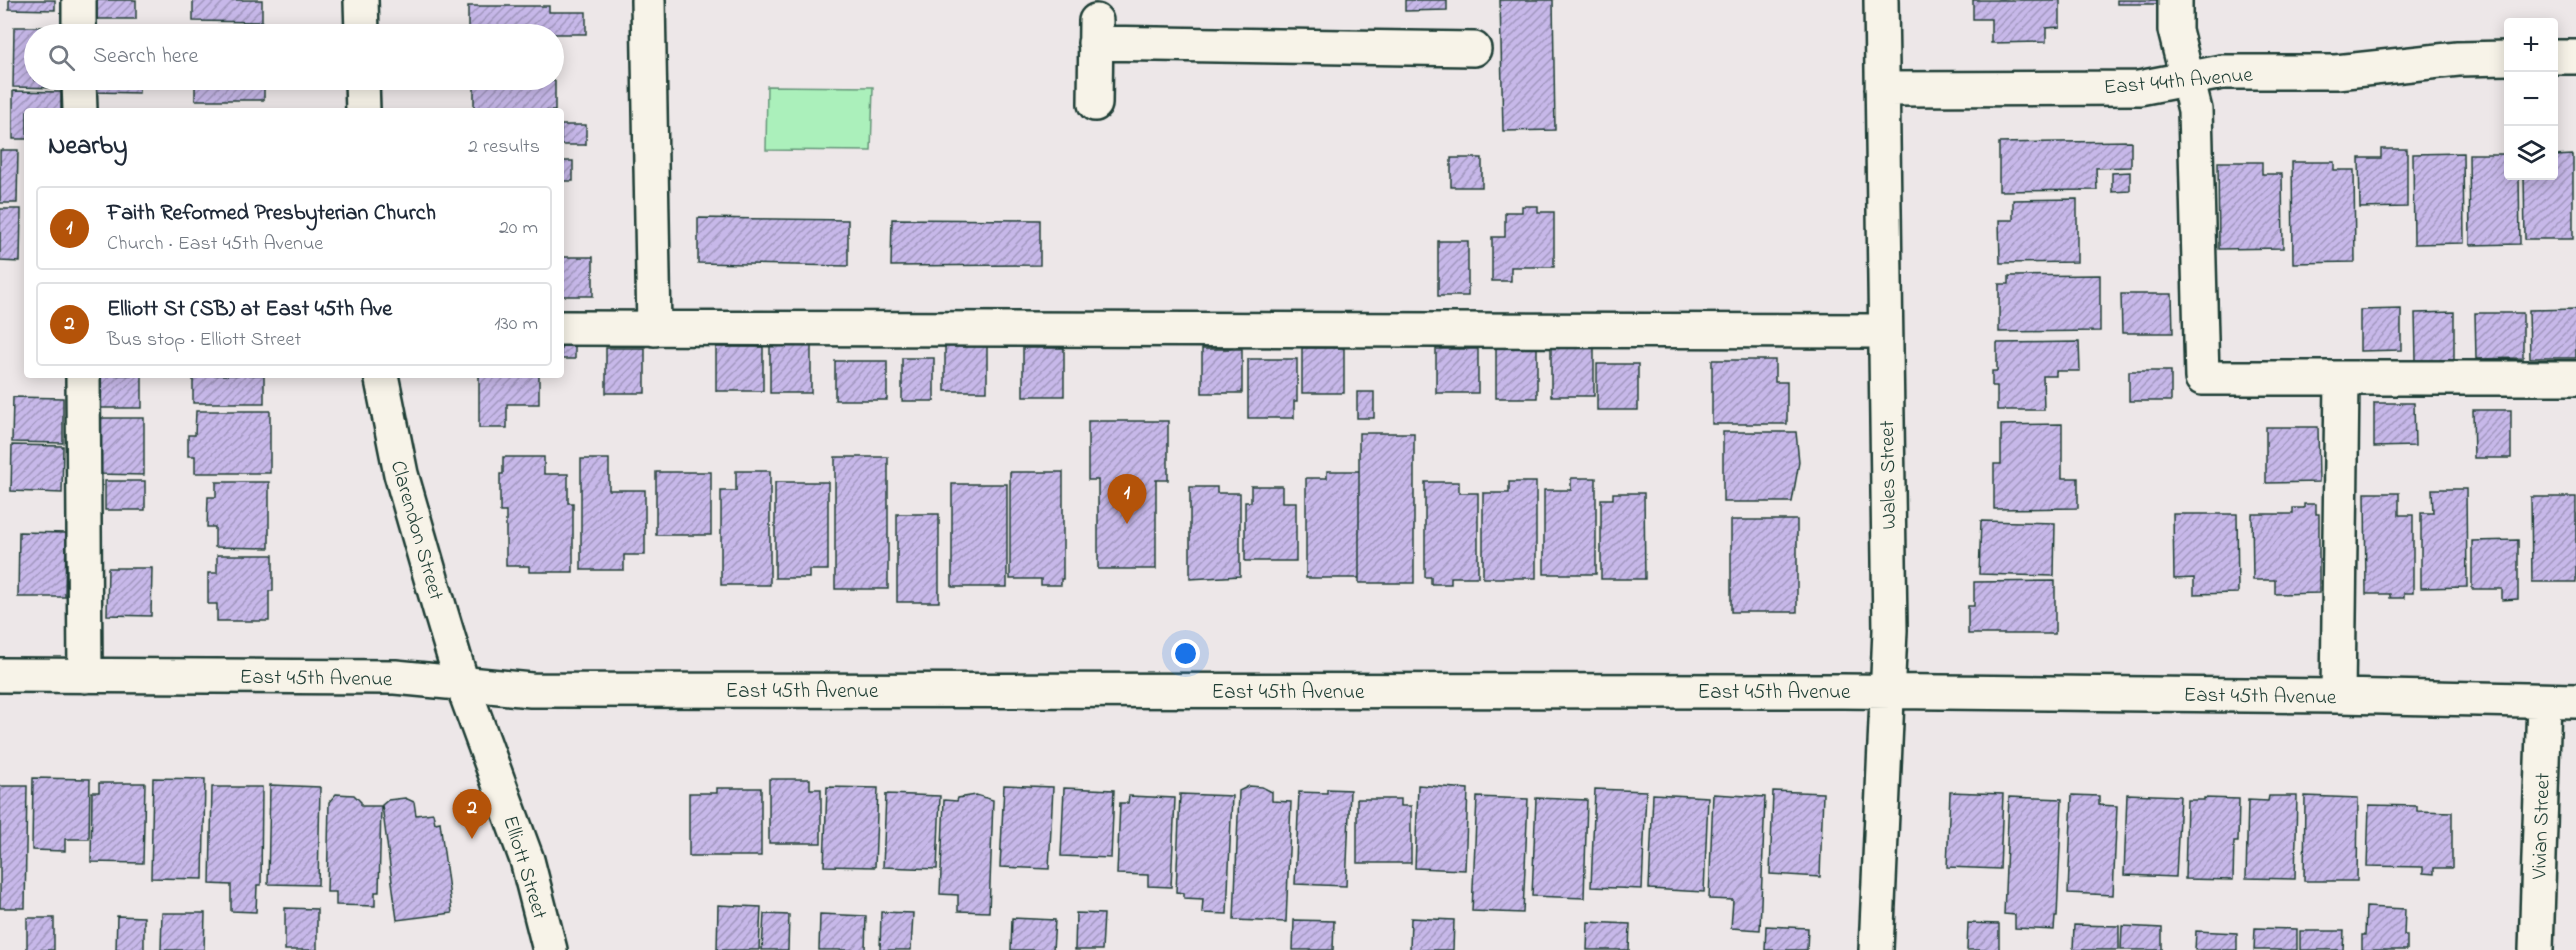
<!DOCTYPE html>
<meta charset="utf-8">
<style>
:root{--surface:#fff;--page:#f2f2f3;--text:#1f2937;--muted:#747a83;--line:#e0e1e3;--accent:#b45309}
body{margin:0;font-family:"Indie Flower",sans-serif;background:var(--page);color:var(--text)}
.controls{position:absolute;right:18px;top:18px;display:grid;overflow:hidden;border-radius:6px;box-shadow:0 3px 15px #0003}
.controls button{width:54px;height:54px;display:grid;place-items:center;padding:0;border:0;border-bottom:2px solid var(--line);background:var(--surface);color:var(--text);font:30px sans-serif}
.you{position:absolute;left:1186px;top:654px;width:21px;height:21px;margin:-15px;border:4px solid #fff;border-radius:50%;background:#1a73e8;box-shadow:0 0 0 9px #1a73e833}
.badge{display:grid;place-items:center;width:39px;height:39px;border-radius:50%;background:var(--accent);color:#fff;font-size:20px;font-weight:700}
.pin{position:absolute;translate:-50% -50px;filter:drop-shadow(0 2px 3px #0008)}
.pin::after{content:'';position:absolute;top:32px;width:21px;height:18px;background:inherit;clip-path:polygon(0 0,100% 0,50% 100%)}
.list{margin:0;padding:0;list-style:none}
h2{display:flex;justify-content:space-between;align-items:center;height:78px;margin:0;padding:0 24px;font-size:26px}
h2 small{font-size:20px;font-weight:400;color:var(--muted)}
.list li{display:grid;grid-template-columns:39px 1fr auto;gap:18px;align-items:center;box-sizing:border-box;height:84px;margin:0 12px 12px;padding:0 12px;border:2px solid var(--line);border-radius:6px}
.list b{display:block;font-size:22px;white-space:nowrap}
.list p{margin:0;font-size:20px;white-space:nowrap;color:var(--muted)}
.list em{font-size:20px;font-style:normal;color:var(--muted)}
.icon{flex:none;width:33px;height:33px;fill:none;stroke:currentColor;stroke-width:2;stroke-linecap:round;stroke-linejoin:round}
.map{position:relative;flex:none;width:2576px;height:950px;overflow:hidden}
.search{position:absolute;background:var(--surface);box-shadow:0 3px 15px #0003;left:24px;top:24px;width:540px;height:66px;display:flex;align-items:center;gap:15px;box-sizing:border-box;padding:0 21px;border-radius:33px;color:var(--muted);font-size:22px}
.panel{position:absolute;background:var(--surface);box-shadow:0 3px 15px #0003;left:24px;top:108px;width:540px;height:270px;border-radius:6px}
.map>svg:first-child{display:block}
.green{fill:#abf0bb;stroke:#659678;stroke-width:1.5}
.building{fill:url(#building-hatch);stroke:#1f3d34;stroke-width:1.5}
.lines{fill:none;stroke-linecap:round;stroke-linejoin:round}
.minor-casing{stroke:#1f3d34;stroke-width:38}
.minor{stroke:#f7f3e8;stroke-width:33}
.labels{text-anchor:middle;stroke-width:6;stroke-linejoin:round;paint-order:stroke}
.street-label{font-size:21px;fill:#1f3d34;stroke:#f7f3e8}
</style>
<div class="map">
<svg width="2576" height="950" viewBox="0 0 2576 950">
<defs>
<pattern id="building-hatch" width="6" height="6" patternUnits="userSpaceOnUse" patternTransform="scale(1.5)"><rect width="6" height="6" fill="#c7b8e9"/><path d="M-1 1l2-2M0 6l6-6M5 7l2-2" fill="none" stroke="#a197be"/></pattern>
</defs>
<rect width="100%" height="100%" fill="#ede7e8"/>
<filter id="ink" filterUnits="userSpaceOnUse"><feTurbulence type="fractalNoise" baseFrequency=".0167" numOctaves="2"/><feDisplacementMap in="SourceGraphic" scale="12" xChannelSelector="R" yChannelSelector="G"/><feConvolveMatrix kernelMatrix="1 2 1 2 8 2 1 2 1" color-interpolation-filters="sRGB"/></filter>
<g filter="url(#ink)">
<path class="green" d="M767,86L873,87L871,151L766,150Z"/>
<path class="building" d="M9,0H55V10L9,9Z
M95,0H136V19H95Z
M193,0H262V22L193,21Z
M1405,0H1447V10L1405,11Z
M1500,0H1553L1555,130L1503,131Z
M1973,0H2060V27L2046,28V42L1991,43V19H1973Z
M2117,0H2158V4H2117Z
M468,6H549V12H586V34H468Z
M14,27H60L59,34H34V80H59V88L13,87Z
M95,80H139V93L95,92Z
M195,80H264V100H195Z
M474,81H555V111H474Z
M13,91L61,92V111H27V139H13Z
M561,125H586V145H561Z
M2131,141V167L2096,168L2097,190L1999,191V143Z
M2381,149H2407V207L2360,208L2359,158H2381Z
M0,150H18L17,203H0Z
M2463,153L2464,243L2414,244L2413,154Z
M2469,154H2508V176H2519L2520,244L2470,245Z
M2573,155V239H2525L2524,176H2554V156Z
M1451,158H1482V187H1451Z
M561,161H573V181H561Z
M2218,162H2262V174H2282L2283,248L2219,249Z
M2292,162H2334V170H2354L2355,262L2293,263Z
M2130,172V191L2112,192V173Z
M2077,199V262L2000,263L1999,220H2013V200Z
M1522,206H1538V212H1554V267H1511V281H1492V237H1505V212H1522Z
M0,209H21L20,262L0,261Z
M698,218L848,220V266L698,263Z
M892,219L1040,220V265L891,266Z
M1438,241H1468V296H1438Z
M561,257H593V296H561Z
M2100,275V331L1999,332V284H2009V276Z
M2121,294H2172L2173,333H2122Z
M2401,309V350L2360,351V310Z
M2576,309V358H2530L2529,310Z
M2454,312V360H2416L2415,313Z
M2475,313H2523V358L2476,359Z
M2079,342L2080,371H2056V376H2043L2044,410H1997V386H1992V371H1997V343Z
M770,344H811V393H770Z
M945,344H987V391H945Z
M561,345H575V359H561Z
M716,347H763V391H716Z
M606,348H645V393H606Z
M1023,348H1064V396H1023Z
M1302,348H1344V393H1302Z
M1496,348H1537V398H1496Z
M1551,348H1594V396H1551Z
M1202,349H1242V393H1202Z
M1436,349H1478V393H1436Z
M902,358H934V401H902Z
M1248,359H1297V401H1294V418H1248Z
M1712,360H1775V382H1787V424H1712Z
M835,361H887V400H835Z
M1597,364H1638V410H1597Z
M2129,371H2171V401H2129Z
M100,375H142V408H100Z
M193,375H264V403H193Z
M479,375H539V404H507V428H479Z
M1357,392H1374V418H1357Z
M13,397L63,398V443L12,442Z
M2374,403H2414L2415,446L2374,447Z
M2473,410H2511V458H2474Z
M196,411H270V473H195V456H188V435H195Z
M99,418H144V475L99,474Z
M1088,421H1168V480H1156V569H1098V480H1088Z
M2062,424V478H2078V508L1994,509V464H2001V425Z
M2266,427H2318L2319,482L2266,483Z
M1723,432H1796L1799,462L1792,502H1723Z
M1359,433H1414V583H1359Z
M12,445L63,446L62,493L11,491Z
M503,457H544V474H568V503H573V572H529V566H506V512H500V474H503Z
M835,457H888V589H835Z
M581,459H609V490H645V555H624V570H581Z
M736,471H770V585H721V491H736Z
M1327,471H1359V578H1306V478H1327Z
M656,472H711V535H656Z
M1010,472H1063V579H1061V585H1041V579H1010Z
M1571,478H1596V574H1544V490H1571Z
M105,481H145V510H105Z
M216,482H269V548L215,547V527H207L208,497H216Z
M775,482H828V570H809V578H775Z
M1425,482H1459V493H1478V577H1451V584H1431V577H1425Z
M1509,482H1536V578H1483V493H1509Z
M952,484H1007V587H952Z
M1251,486H1282V502H1296V561H1245V502H1251Z
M1190,487H1217V493H1240V576L1190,579Z
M2432,489H2466L2467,587L2421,588V513H2433Z
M1613,493H1644L1645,579H1601V499H1613Z
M2365,493H2399V515H2413V593H2404V598H2390V594H2366Z
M2531,497H2576V582H2532Z
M2304,504H2316V514H2319V593L2275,594V580H2253L2252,514H2293V508H2304Z
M897,514H939V602H897Z
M2173,514H2237L2238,593L2194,594V578L2174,579Z
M1731,520H1797V612H1731Z
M1981,521L2055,523L2054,576L1979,574Z
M19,532L66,533L65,597H18Z
M2518,540V599L2502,600V589H2472V541Z
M217,555H273V591H269V621H217V604H208V573H217Z
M108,568H152L151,616L107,615Z
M2055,581V634H1968V606H1974V582Z
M33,778L90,779L89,839H65V851L32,850Z
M153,778L205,779L203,879L151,878Z
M769,779H810V789H821V843H769Z
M99,783H145L143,863L91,862L92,792H99Z
M270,785L320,787L318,885L268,884Z
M1004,785L1053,787L1049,869L1000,867Z
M1418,785L1468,789L1465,870L1415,868Z
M0,786H27L25,908H0Z
M1249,786L1262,787L1272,792V801L1291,802L1286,922L1234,920L1239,791Z
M212,787H262L261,885H257L256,912L231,911V885L210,884Z
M827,787L878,788L875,867L824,866Z
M717,788H761V856H689V793H717Z
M1064,788L1114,790L1111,858L1061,856Z
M1327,789L1350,790L1346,886L1295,884L1299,792L1327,793Z
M1595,789L1646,791L1642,889L1591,887Z
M1773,791L1823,793L1820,877L1770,874Z
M1950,792L2003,794L2000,869L1947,867Z
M336,794L354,795L361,802V806H381L379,892H375V906L336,905V892H327L329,802Z
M886,794L940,796L937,869L883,867Z
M1180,794L1232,796L1227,914L1202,913L1203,899L1184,898V893L1176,892Z
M1653,794L1708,797L1704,892L1649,889Z
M1713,794L1765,797L1760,930L1731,928L1733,900L1709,899Z
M2127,794L2180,796L2176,877L2124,875Z
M976,795L993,800L989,912L958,911V895L940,894L944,800L957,801L958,798Z
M2072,795L2099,796V805L2117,806L2113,895L2068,893Z
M1129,796L1175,798L1171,887L1148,886V875L1117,874L1120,803H1128Z
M2269,796H2297L2295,879L2246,878L2248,800L2268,801Z
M2305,796L2358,798L2357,881H2304Z
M1477,797L1528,799L1523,913L1472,911Z
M2009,797L2062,799L2057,917H2055L2054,930L2015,928V915L2004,914Z
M405,798L414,802L416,815L433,813L435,823L440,822L452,913L397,920L382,805L388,800Z
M1536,798L1587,800L1584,898L1532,896Z
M2204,798L2239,799L2238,842H2234L2233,880L2185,879L2187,800H2204Z
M1357,799H1401V806H1411V863H1357Z
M2369,805L2417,806V811L2452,812V868H2434V874L2423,873V867L2367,866Z
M718,905L761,907L759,950H717Z
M2366,907L2405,909L2404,935H2407V950H2362V935H2365Z
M285,908L317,909V950H285Z
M881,912L913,913L911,950H880Z
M162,913H205L204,950H161Z
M1076,913L1104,914L1102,950H1075Z
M764,914L789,915L788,950H762Z
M820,914L866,916L865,950H819Z
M117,916L144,917V950H116Z
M27,918H54V950H27Z
M1012,918L1055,920L1053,950H1011Z
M1411,918L1454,920L1453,950H1410Z
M1294,920L1334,921L1333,950H1293Z
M1588,922L1630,924L1629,950H1587Z
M1968,923L1999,924V950H1967Z
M2074,925L2119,926V950H2073Z
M1766,926L1808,928L1807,950H1765Z
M2122,926L2162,928V950H2121Z
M2255,928L2297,929V950H2254Z
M2196,931L2237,933V950H2195Z
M2300,931H2344L2343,950H2300Z"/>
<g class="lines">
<g class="minor-casing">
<path id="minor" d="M79,0V34
M361,0L362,34
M648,0L654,329
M2175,0V30L2195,110L2202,378H2576
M1095,43L1474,49
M2554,57H2576
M79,80L80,111
M362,80L363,111
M1882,89L2139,88L2222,72H2336L2458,59L2508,58
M1095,104L1096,21
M561,328L1884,331
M83,375L85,676
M381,375L401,474L441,613L462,683L527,860L550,950
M0,675L395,677L531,690L1842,691L2338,696L2576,701
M2338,696L2342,380
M1876,950L1890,630L1881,0
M2536,950L2544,701"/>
</g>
<use href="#minor" class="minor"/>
</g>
</g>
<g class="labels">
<g class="street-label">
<text transform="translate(2178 80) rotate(-5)" y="7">East 44th Avenue</text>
<text transform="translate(1887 475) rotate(-91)" y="7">Wales Street</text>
<text transform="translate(418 530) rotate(74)" y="7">Clarendon Street</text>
<text transform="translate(316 677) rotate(1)" y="7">East 45th Avenue</text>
<text x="802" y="697">East 45th Avenue</text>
<text x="1288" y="698">East 45th Avenue</text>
<text x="1774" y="698">East 45th Avenue</text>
<text transform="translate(2260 695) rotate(1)" y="7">East 45th Avenue</text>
<text transform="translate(2540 826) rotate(-88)" y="7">Vivian Street</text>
<text transform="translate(526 867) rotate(73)" y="7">Elliott Street</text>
</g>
</g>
</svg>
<div class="controls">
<button>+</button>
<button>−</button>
<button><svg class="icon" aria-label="layers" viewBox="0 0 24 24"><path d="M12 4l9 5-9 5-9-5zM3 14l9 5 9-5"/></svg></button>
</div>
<div class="you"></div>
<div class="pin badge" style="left:1127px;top:524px">1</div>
<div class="pin badge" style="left:472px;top:839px">2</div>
<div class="search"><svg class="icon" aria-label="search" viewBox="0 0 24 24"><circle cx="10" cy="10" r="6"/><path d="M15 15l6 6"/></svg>Search here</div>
<section class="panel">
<h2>Nearby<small>2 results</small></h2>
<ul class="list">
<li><span class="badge">1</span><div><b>Faith Reformed Presbyterian Church</b><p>Church · East 45th Avenue</p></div><em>20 m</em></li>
<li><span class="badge">2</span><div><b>Elliott St (SB) at East 45th Ave</b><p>Bus stop · Elliott Street</p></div><em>130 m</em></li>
</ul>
</section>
</div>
